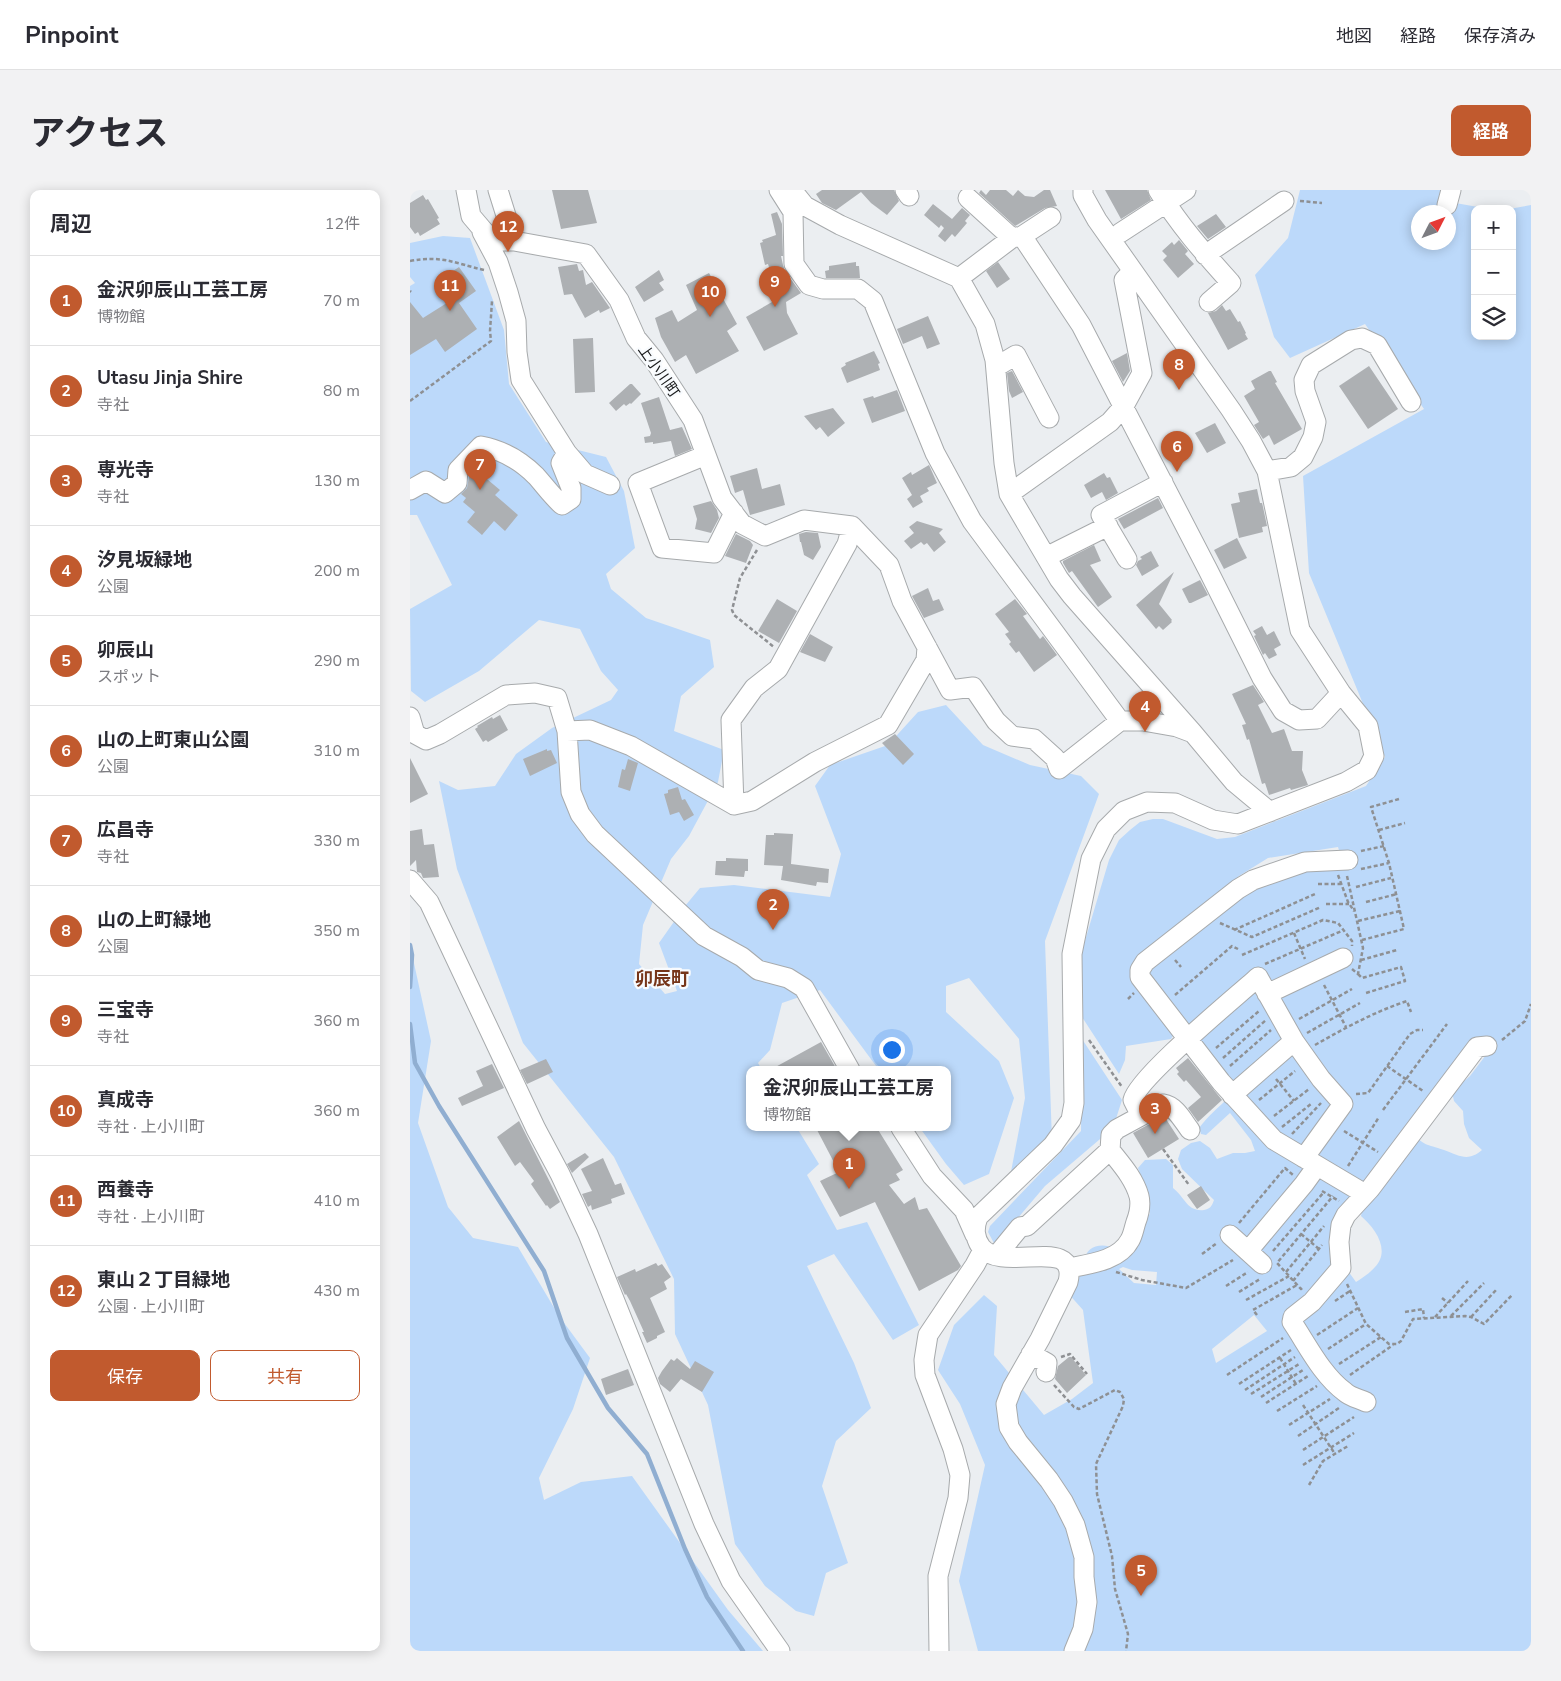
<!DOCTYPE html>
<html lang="ja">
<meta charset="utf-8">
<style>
:root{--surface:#fff;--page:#f2f2f3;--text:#2b2b33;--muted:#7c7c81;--line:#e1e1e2;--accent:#c15a2e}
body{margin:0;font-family:"Nunito Sans","Noto Sans JP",sans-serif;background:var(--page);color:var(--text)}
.controls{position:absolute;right:15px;top:15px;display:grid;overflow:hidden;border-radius:10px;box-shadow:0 2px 12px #0003}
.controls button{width:45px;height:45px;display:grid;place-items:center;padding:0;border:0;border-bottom:1px solid var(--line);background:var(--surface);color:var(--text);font:25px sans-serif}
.compass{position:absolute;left:1001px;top:15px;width:45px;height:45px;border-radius:50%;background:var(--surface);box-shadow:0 2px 12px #0003;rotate:48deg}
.you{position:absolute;left:481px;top:859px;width:18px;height:18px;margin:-12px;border:4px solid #fff;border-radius:50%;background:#1a73e8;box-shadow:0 0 0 8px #1a73e833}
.badge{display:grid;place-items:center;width:32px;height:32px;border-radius:50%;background:var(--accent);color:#fff;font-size:16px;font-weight:700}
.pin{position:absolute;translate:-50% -41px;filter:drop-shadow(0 1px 2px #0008)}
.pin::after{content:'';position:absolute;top:26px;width:18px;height:15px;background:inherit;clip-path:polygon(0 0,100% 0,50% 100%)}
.popup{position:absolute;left:336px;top:876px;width:205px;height:65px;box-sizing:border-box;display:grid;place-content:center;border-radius:10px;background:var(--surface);filter:drop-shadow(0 1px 4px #0005);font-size:16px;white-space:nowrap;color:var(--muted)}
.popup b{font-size:19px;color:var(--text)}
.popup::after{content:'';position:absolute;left:50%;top:100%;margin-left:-10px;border:10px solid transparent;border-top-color:var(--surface)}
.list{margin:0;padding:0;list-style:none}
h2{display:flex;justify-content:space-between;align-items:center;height:65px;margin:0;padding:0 20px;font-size:21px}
h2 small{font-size:16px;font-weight:400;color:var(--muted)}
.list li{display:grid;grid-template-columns:32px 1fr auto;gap:15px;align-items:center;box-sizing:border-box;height:90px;padding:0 20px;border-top:1px solid var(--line)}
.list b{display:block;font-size:19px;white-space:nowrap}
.list p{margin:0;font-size:16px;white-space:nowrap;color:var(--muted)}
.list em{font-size:16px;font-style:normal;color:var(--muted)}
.actions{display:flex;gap:10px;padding:15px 20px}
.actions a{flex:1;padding:11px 0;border:1px solid var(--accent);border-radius:10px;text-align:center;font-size:18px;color:var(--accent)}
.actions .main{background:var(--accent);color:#fff}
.icon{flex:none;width:28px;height:28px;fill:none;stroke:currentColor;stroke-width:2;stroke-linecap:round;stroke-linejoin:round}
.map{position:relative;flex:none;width:1121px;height:1461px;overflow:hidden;border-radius:10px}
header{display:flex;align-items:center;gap:30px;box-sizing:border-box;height:70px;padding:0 25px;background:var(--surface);border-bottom:1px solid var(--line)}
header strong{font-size:24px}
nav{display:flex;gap:28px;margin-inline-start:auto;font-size:18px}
.intro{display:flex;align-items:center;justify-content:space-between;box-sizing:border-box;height:120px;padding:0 30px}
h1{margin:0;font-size:35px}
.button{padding:12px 22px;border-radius:10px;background:var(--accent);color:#fff;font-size:18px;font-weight:700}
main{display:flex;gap:30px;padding:0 30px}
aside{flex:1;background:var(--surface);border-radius:10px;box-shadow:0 2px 12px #0003}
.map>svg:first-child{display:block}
.green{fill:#bcd9fa;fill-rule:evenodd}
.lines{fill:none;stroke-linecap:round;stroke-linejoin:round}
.stream{stroke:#90aed1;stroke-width:4.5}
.building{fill:#adb0b3}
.minor-casing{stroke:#a7aaac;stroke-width:21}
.path{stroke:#8e9093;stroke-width:2.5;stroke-dasharray:4 2.5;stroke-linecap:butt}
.minor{stroke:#fff;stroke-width:19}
.labels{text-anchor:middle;stroke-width:4.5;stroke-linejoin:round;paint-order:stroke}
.street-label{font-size:15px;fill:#18191a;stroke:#f8fbfe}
.quarter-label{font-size:18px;font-weight:bold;fill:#763519;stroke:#f8fbfe}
</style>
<header>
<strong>Pinpoint</strong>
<nav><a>地図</a><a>経路</a><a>保存済み</a></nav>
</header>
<div class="intro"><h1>アクセス</h1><a class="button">経路</a></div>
<main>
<aside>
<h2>周辺<small>12件</small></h2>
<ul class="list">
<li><span class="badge">1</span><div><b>金沢卯辰山工芸工房</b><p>博物館</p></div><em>70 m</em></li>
<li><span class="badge">2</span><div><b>Utasu Jinja Shire</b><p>寺社</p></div><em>80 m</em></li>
<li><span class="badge">3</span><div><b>専光寺</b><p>寺社</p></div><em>130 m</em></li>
<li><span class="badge">4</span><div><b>汐見坂緑地</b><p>公園</p></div><em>200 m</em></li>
<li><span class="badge">5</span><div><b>卯辰山</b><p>スポット</p></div><em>290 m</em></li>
<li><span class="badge">6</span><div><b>山の上町東山公園</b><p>公園</p></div><em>310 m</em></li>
<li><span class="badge">7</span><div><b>広昌寺</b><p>寺社</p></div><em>330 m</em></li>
<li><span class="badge">8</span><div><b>山の上町緑地</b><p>公園</p></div><em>350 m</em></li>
<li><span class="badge">9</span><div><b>三宝寺</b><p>寺社</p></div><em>360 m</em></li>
<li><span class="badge">10</span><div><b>真成寺</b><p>寺社 · 上小川町</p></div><em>360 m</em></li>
<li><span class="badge">11</span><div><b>西養寺</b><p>寺社 · 上小川町</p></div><em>410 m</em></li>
<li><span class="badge">12</span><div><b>東山２丁目緑地</b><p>公園 · 上小川町</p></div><em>430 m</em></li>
</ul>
<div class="actions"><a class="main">保存</a><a>共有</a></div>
</aside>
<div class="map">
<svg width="1121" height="1461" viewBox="0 0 1121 1461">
<rect width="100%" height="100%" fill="#ebeef1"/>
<path class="green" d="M890,0H1040V12L1079,19H1065V146H1102V19H1099L1121,15V1461H568L549,1391L575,1275L550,1214L528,1180L544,1135L574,1105L587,1116L584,1165L634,1225L662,1209L683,1193L673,1120L657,1102L676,1079C670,1058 688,1051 705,1058L731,1031L740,1024C738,1018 740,1011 738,1004C735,995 731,988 728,978L735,970L756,969L763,975V998C775,1007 777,1022 794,1020C800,1019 802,1016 804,1010L772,979L768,969L771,960L781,953L790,951L800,958L807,969L823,963H835L845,961L841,950L820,923L796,945L791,944L789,938C798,926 809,917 819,907L765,842L761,849L716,856L715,870L709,884L672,827L671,764L699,670L709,650L720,640L730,632L743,629H753L807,649L825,647L956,596L975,567L899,383L893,286L1014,219L955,134L880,168L864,147L845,85L878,48ZM1008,22H1038V52H1008ZM928,657L935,680L897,676L824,706L725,787L721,782L733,766L791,721L829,686L858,668ZM1070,860L1079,861L1060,886L1042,902L1044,911L1053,921L1054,934L1059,948L1072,960C1058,972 1050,966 1034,960C1016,954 1014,956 1000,941ZM945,1010L954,1011L951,1026C965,1038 981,1060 965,1077C960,1083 952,1088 946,1092L933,1074ZM713,1077L722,1080L747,1082L746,1095L724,1093L709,1079ZM844,1125L857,1141L806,1173L802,1159Z
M33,46L60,48L94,140L99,194L136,252L196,267L214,301L225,358L196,384L201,399L236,428L300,450L304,477L271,506L264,541L314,560L308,592L279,646L261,669L233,735L229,774L255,804L267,801L249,753L275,716L290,698L324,695L420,707L431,664L405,596L420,575L478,555L508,522L536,515L573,555L620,575L671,586L689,604L635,751L642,951L600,987L615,908L609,849L559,788L536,796V822L589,871L604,908L579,984L554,995L536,974L510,938H538V880H469L410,800L372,813L360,860L348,873L352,880H340V938H387L409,974L397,985L427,1040L457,1032L509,1135L483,1150L424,1064L397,1076L444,1173L461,1218L426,1251L412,1296L438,1373L416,1383L404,1426L386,1421L355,1396L325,1354L298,1215L265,1144L264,1089L204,967L113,853L47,679L29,591L48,600L85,596L106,564L142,538L201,510L208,500L191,481L170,439L129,430L69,481L15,512L1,501L0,419L42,395L7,325H0V96L5,93L0,87V53Z
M0,755L21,851L8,933L38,1017L63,1048L108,1057L149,1126L180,1168L163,1219L129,1288L134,1310L171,1292L222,1286L318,1420L353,1461H0Z
M672,849L712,910L703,938L635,996L585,1055L578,1042L580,1036L671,941Z"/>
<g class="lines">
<path class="stream" d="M0,755L2,765L0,797
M0,834L5,873L29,916L134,1081L157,1148L198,1218L237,1264L275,1359L297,1407L333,1461"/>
</g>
<path class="building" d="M142,0H178L187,33L151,39Z
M412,0H484L489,11L477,25L461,13L451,2L426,20L412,13L406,4Z
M571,0L576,5L580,0H596L603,6L608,0L615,6L624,7L634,0H640L647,16L635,18L605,36L569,3Z
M695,0H737L741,10L711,29Z
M13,5L16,10L18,9L29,28L27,29L30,34L10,46L8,42L5,44L0,37V13Z
M523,14L542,29L552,18L560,25L555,31L557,33L545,47L542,44L535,52L528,46L534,38L531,35L529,38L514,25Z
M367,22L372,34L373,66H371L373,75L375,81L391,103L376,112L377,123L388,144L354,161L336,127L369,108L358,74L355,75L350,53L353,52L352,50L366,45L361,24Z
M806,24L816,37L798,49L787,36Z
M769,50L778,61L775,64L784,74L768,88L753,70L757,66L752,61L762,52L764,55Z
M446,72V76H449L450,88H416L415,81L419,80V76Z
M588,72L600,89L587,98L576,81Z
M167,74L169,81L173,80L176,95L182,92L200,118L190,123L189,120L175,128L162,104L154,105L148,77Z
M49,77L66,101L49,113L67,139L35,162L26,149L0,165V112L13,128L40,111L28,91Z
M249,80L254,90L249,93L254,100L234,112L225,97Z
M299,83L327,134L317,141L329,161L286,184L276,165L265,172L251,147L245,128L262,120L268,132L287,120L276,95Z
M812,115L816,121L820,119L828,132L830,131L836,143L835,144L838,149L818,160L798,123L806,121Z
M518,126L530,154L517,159L512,146L493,154L487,139Z
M183,148L185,202L165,203L163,149Z
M464,161L470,173L468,174L470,180L437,193L431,178L436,175L435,173Z
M717,163L720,181L713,192L702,171Z
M959,176L988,219L958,239L929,196Z
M602,181L613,202L602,208L599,201L597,183Z
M859,181H861L867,192L865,193L892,239L864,255L859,245L853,249L844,235L849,232L834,206L845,199L841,191Z
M220,194H222L231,204L221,214L220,213L216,216L214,214L206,221L199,213Z
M487,200L495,221L462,233L453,209L463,206L464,208Z
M249,207L260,240L272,237L282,259L265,266L261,251L243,254V252L235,253L234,247L240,246L241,243L231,213Z
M423,218L435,233L418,247L410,237L406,240L394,226Z
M805,233L816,253L797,263L785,243Z
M519,275L527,293L517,298L519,301L510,306L513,312L503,318L497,309L502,305L492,288L501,282L502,285Z
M347,278L352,299L370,294L375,315L340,325L333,300L325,303L320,286Z
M65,279L90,300L85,305L108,325L95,341L84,331L72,345L57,332L65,322L53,312L56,308L51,304L57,298L59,287Z
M694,283L697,288L700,287L708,303L696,310L692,302L681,308L674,295Z
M847,299L850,313H852L853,317L857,336L852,337L853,342L829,348L821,314L830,312L828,303Z
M748,308L753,318L714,339L708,329Z
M301,311L307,320L309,328L301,343L285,339L287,329L283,316Z
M507,331L533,339L529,343L536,352L524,362L517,353L514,355L511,352L501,359L494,351L504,343L499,337Z
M396,342L408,343L411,357L403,370L394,365L391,352H390L389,344Z
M326,344L340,351L343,355L336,373L315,366Z
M827,348L837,368L814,379L804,360Z
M684,355L691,371L680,375L702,407L688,417L662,381L659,383L653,373V371Z
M741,361L749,376L732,386L726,375L728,371L732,369L730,367Z
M764,382L749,414L762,430L761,431L762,432L753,440L749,436L746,439L726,415Z
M790,390L798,405L781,413H779L772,399Z
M518,398L523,411L529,409L534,420L514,428L502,406Z
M367,409L387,421L369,453L348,441Z
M605,409L617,424L613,426L630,449L633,446L647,465L624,482L609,461L606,463L599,454L601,452L595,444L599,442L585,424Z
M852,436L857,445L864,441L871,455L864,459L867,465L859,469L855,463L853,465L844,446L846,445L843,441Z
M400,444L423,457L415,472L390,462Z
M843,495L854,512L848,515L862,543L874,539L882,561H893L892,580L898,595L881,600L880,598L859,605L855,593L852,594L839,549L837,550L832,535L836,534L822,504Z
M90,525L98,540L78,552L76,550L73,552L65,539L68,537L67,536L82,527L83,529Z
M485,544L504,564L493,575L472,553Z
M137,559V561L141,560L147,573L120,586L113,569Z
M0,568L18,604L0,613Z
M218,569L228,573L220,601L208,597L212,579L215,580Z
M268,597L272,610L275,609L284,625L274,631L269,622L260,625L254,604L258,603V600Z
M12,639L14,655L24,654L29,687L13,688L11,683L7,682L6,670L0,676V641Z
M364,643L383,644L381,674L419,679L418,693L407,692L406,696L371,690L373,676L354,675L356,645H364Z
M316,668L338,669V681H335L334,687L305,685L306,671H316Z
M411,852L427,880H360Z
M778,868L812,910L788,932L778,918L791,907L776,890L774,892L767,884L769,882L766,878Z
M136,869L143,882L117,894L110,880Z
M82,874L94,898L52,916L48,908L73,896L66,881Z
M754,926L769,949L738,968L723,943Z
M109,931L150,1012L140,1019L137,1015L136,1016L121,994L124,991L110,972L105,976L87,947Z
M406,938H467L493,980L486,984L490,990L479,995L494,1014L505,1007L509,1020L517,1018L551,1076L548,1080L509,1101L465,1012L430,1027L410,991L429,982Z
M175,963L179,967L162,983L157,974Z
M193,968L205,995L211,993L215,1004L201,1009L202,1013L182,1020L181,1015L178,1017L172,1004L182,1001L171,979Z
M791,996L800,1010L787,1019L777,1005Z
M246,1073L248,1076L252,1074L261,1087L254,1092L257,1099L240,1108L255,1142L247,1146V1148L237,1153L232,1142H234L220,1111L216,1104L215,1105L207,1087L225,1079L226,1082Z
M659,1167H661L676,1185L657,1203L645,1189L648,1176Z
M267,1168L280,1179L285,1171L304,1182L292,1202L271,1189L260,1202L250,1194L248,1188L252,1181L261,1169L264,1171Z
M218,1179L224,1195L196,1205L191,1189Z"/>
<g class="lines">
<g class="minor-casing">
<path id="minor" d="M56,0L61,26L78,46L88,51H104L176,64L209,110L226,148L244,170L283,230L312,308L332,334L355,346L394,330L442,336
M88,0L104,51
M369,0L383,22L384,74L399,95L413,99H448L463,111L525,263L562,331L710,531
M382,0L395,16L430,35L549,88
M495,0L499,6
M748,0C768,34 795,64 821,93L799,112
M558,8L602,48
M1037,15L1041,0
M641,27L612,46L602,48L549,88L575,134L585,170L594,273L599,304L649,389L662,406L783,543L824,592L860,622
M710,43L776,0
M612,46L671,135L798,380L852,488L873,521L889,530L907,529L931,503
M795,65L874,11
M586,177L606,165L639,228
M157,263L175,284L200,295
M296,265L228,293L252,358L304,363L324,323
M857,281L881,277L893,267L903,247L906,232L895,201L894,190L901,175L941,150L952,148L967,155L1001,212
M0,300L16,291L35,303L47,293L48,280L71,256C92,260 111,271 126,286C135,296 142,306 152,315L161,309V298L151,273L157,263L111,190L107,162L106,131L98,102L88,72L72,42
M599,304L700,232L714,216L732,183L714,90L723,81
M442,336L479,375L492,411L540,500L563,497L586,531L602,546L624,549L645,568L649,579L710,531H733L767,537L783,543
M636,367L698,336
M717,369L691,325L753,292
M0,527L5,544L16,550L30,544L96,505L125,503L147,508L157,541L161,602L170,624L185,644L294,746L332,767L348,780L378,788L394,798L440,880
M157,541L180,540L221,556L324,615L342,611L405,572L478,535L516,470L517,457
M324,615L321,530L344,498L368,479L437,354L442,336
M938,670L895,672L843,690L828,699L735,772L730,780V787L811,892L864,950L955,1004
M0,690L19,712L126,939L150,984L178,1044L294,1334L321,1391L370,1461
M857,804L933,768
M884,851L911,889L933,914L894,968
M731,926L723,910C727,888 826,807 848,787L884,851L822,905
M491,938L522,986L554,1020L565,1045
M820,1045L852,1074
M838,1061L894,994L907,976
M587,1065L610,1037L617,1036L700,960L701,945L707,939L753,914C766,916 773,931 780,940
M659,1078C679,1074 709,1071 720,1050C723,1045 724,1038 726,1032C729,1024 731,1014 729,1006C724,988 711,974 700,960
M621,1164L637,1173L636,1182
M956,1212C950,1209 940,1207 935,1202C912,1185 898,1156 882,1132L883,1127L902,1112L931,1078L929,1052L931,1035L936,1025L960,999L1067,857L1077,856
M529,1461L528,1386L548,1308L550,1285L543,1259L515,1185L514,1170L518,1145L565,1075L573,1060
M664,1461L673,1439L677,1412L674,1387V1367L665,1335L653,1311L639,1290L608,1252L599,1237L596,1214L602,1198L630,1149L658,1092C660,1084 660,1073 650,1069C630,1061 587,1077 571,1057C564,1047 564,1038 568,1027L643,955L661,930L664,913L662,764L681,669L696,639L714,621L737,612L765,613L803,630L828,634L936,592L957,580L964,566L958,536L931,503L890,440L857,281L841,251L821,220L687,30L673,5V0"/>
</g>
<path class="path" d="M890,11L912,13
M0,71C32,65 44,73 74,80
M0,101L1,102
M0,211L81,151L80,141L82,111
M347,360L330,388L322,420L324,425L364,457
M969,640L995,633
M951,661L974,656
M951,679L979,673
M928,685L938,712L944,721
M937,686L953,758L948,784L942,779
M908,694H932
M946,697L981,688
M956,712L987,704
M916,714H939
M948,731L990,721
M810,733L842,747L911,717
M824,740L905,704
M884,743L895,769
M952,750L994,739L979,673L961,617L989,609
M832,765L913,730L928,733L942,751V756
M765,770L771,777
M951,770L987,760
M855,774L934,740
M948,784L952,788L991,777L995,791L956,803
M914,795L936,837
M765,805L822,756L828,759
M718,809L724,803
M889,829L942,799
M897,843L950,813
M679,850L712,897
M1092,850L1115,831L1121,814
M905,855C935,838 964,822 997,811L1001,822
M806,858L849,821
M813,868L856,830
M820,876L861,840
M977,876L1013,901
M866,889L884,911
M946,904L958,903L1000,844L1007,840H1013
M849,910L885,881
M973,920L1037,834
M864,926L899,899
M872,937L901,914
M934,941L968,962
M882,944L911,913
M753,959L779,995
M938,976L969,927
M912,1001L929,1011
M829,1033L875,978L883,985
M891,1044L909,1059
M863,1061L914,1002
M792,1064L807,1053
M706,1082L732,1090L776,1098L823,1070
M876,1082L914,1036
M883,1091L912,1055
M937,1094L956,1134L979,1154H987L991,1151L1003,1129L1055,1126L1061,1127L1074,1134L1103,1104
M816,1096L838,1082
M892,1098L891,1099L867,1073L923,1006
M829,1102L850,1089
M1032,1108L1038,1113
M836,1110L879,1086
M925,1111L940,1101
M995,1122L1013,1119L1014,1128
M847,1125L843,1120L887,1095
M1041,1126L1074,1093
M1025,1127L1058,1091
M1061,1127L1087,1099
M907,1145L948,1118
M918,1159L956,1134
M651,1167L660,1164L677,1184
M870,1168L886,1194
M929,1174L971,1147
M817,1185L873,1148
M940,1185L983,1155
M829,1194L881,1160
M644,1195L664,1217L669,1219L705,1200L710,1202L714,1209L713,1216L686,1274L687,1304L702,1366L705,1399L718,1444L716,1461
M835,1200L885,1167
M841,1204L889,1174
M851,1207L893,1180
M856,1213L898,1186
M893,1215L925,1264
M867,1221L907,1196
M879,1235L920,1209
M888,1246L929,1218
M893,1260L944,1227
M893,1275L944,1243
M899,1295L913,1271L938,1256"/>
<use href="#minor" class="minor"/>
</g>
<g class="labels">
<g class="street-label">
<text transform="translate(249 181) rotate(55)" y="5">上小川町</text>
</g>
<g class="quarter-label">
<text x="252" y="795">卯辰町</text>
</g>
</g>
</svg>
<div class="controls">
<button>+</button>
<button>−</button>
<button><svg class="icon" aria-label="layers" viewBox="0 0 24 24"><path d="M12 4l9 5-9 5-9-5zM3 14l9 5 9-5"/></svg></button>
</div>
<svg class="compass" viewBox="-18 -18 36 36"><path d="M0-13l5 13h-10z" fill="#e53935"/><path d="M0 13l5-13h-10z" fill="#7c7c81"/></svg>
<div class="you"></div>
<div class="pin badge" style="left:439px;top:999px">1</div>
<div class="popup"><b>金沢卯辰山工芸工房</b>博物館</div>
<div class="pin badge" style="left:363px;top:740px">2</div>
<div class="pin badge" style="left:745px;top:944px">3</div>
<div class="pin badge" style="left:735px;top:542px">4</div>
<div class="pin badge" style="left:731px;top:1406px">5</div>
<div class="pin badge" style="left:767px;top:282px">6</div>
<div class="pin badge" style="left:70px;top:300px">7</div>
<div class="pin badge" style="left:769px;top:200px">8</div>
<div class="pin badge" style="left:365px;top:117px">9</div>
<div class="pin badge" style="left:300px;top:127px">10</div>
<div class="pin badge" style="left:40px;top:121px">11</div>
<div class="pin badge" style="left:98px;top:62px">12</div>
</div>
</main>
